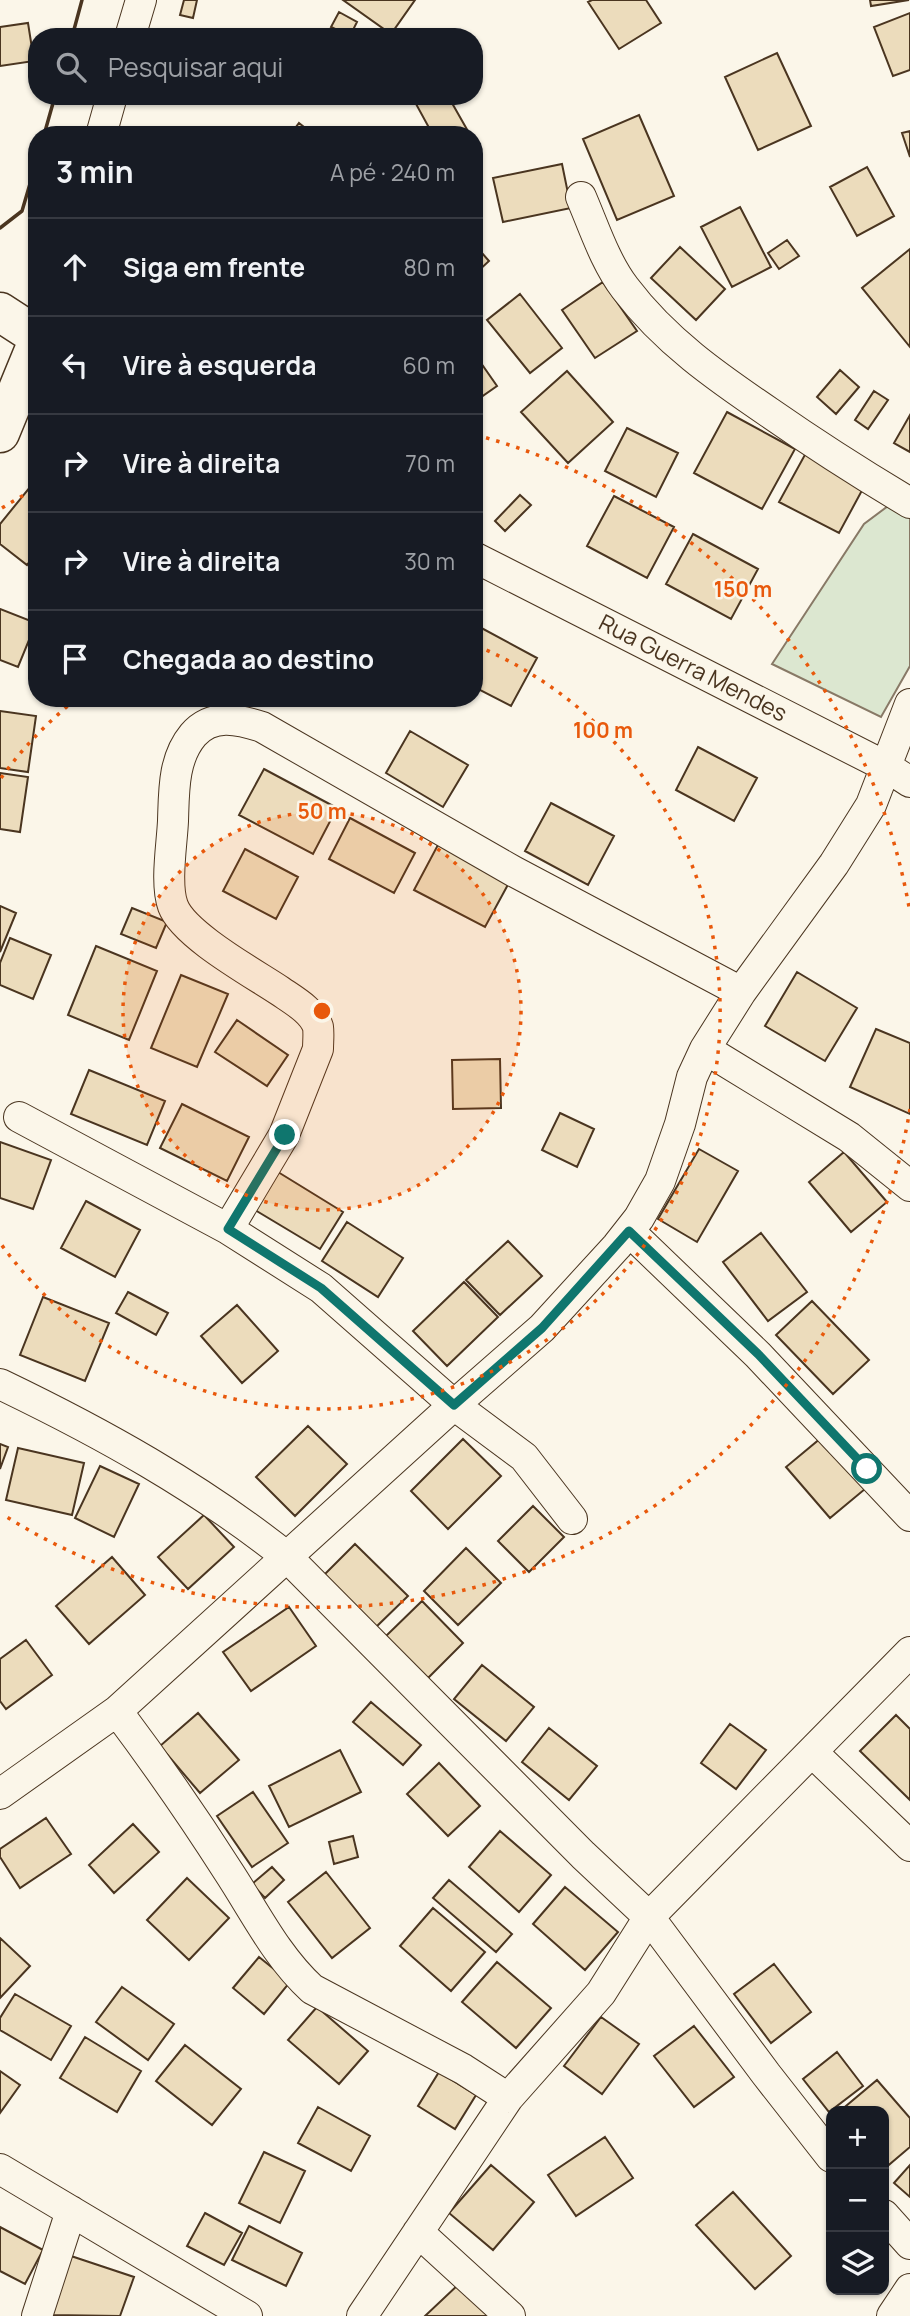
<!DOCTYPE html>
<html lang="pt">
<meta charset="utf-8">
<style>
:root{--surface:#171b24;--page:#20242c;--text:#f1f3f6;--muted:#9ea1a6;--line:#363941}
body{margin:0;font-family:Manrope,sans-serif;background:var(--page);color:var(--text)}
.controls{position:absolute;right:21px;bottom:21px;display:grid;overflow:hidden;border-radius:14px;box-shadow:0 2px 5px #0004}
.controls button{width:63px;height:63px;display:grid;place-items:center;padding:0;border:0;border-bottom:2px solid var(--line);background:var(--surface);color:var(--text);font:35px sans-serif}
.stop{position:absolute;width:21px;height:21px;margin:-16px;border:5px solid #0f766e;border-radius:50%;background:#fff}
.stop.end{background:#0f766e;border-color:#fff;box-shadow:0 2px 7px #0008}
.list{margin:0;padding:0;list-style:none}
h2{display:flex;justify-content:space-between;align-items:center;height:91px;margin:0;padding:0 28px;font-size:30px}
h2 small{font-size:23px;font-weight:400;color:var(--muted)}
.list li{display:grid;grid-template-columns:46px 1fr auto;gap:21px;align-items:center;box-sizing:border-box;height:98px;padding:0 28px;border-top:2px solid var(--line)}
.list b{display:block;font-size:26px;white-space:nowrap}
.list em{font-size:23px;font-style:normal;color:var(--muted)}
.icon{flex:none;width:38px;height:38px;fill:none;stroke:currentColor;stroke-width:2;stroke-linecap:round;stroke-linejoin:round}
.map{position:relative;flex:none;width:910px;height:2316px;overflow:hidden}
.search{position:absolute;background:var(--surface);box-shadow:0 2px 5px #0004;left:28px;top:28px;width:455px;height:77px;display:flex;align-items:center;gap:18px;box-sizing:border-box;padding:0 24px;border-radius:28px;color:var(--muted);font-size:26px}
.panel{position:absolute;background:var(--surface);box-shadow:0 2px 5px #0004;left:28px;top:126px;width:455px;height:581px;border-radius:28px}
.map>svg:first-child{display:block}
.green{fill:#dce7d0;stroke:#887966;stroke-width:2}
.building{fill:#ecdcbc;stroke:#4a3520;stroke-width:2}
.lines{fill:none;stroke-linecap:round;stroke-linejoin:round}
.minor-casing{stroke:#4a3520;stroke-width:32}
.major-casing{stroke:#4a3520;stroke-width:41}
.minor{stroke:#fbf6e9;stroke-width:30}
.major{stroke:#fbf6e9;stroke-width:38}
.wall{stroke:#4a3520;stroke-width:3.5}
.route{stroke:#0f766e;stroke-width:9}
.ring{fill:none;stroke:#e8590c;stroke-width:3.5;stroke-dasharray:3.5 7}
.labels{text-anchor:middle;stroke-width:5;stroke-linejoin:round;paint-order:stroke}
.street-label{font-size:23px;fill:#4a3520;stroke:#fbf6e9}
.centre{fill:#e8590c;stroke:#fbf6e9;stroke-width:3.5}
.ring-label{font-size:21px;text-anchor:middle;font-weight:bold;fill:#e8590c;stroke:#fbf6e9;stroke-width:5;stroke-linejoin:round;paint-order:stroke}
</style>
<div class="map">
<svg width="910" height="2316" viewBox="0 0 910 2316">
<rect width="100%" height="100%" fill="#fbf6e9"/>
<path class="green" d="M908,491H910V666L881,717L772,664L864,524Z"/>
<path class="building" d="M184,0H197L193,18L180,15Z
M343,0H415L391,34Z
M592,0H646L661,23L619,49L588,2Z
M870,0H909L871,6Z
M339,12L357,22L350,36L331,27Z
M910,13V70L893,76L874,27Z
M28,23L34,61L0,66V27Z
M777,53L811,126L758,150L725,77Z
M430,96H448L469,133L466,135H433L416,104Z
M639,115L674,196L617,220L583,139Z
M299,123L314,135H290Z
M910,131V157L902,133Z
M562,164L571,208L503,222L493,178Z
M867,167L894,216L857,236L830,187Z
M740,207L771,267L732,287L701,227Z
M787,240L799,256L779,269L768,253Z
M474,244L489,261L474,275Z
M680,247L725,289L696,320L651,278Z
M910,249V347L862,288Z
M603,282L637,331L595,358L562,310Z
M520,294L562,348L530,373L487,320Z
M474,353L497,386L474,402Z
M840,370L859,387L836,414L817,397Z
M567,371L613,422L568,463L521,412Z
M874,391L888,400L868,429L855,420Z
M727,412L795,449L762,509L694,473Z
M910,415V452L894,443Z
M627,428L678,453L656,497L605,471Z
M807,451L866,483L839,533L779,502Z
M35,481L37,553L27,565L0,544V524Z
M520,495L531,505L505,531L495,521Z
M614,496L674,527L647,578L587,546Z
M693,534L758,569L731,619L666,584Z
M0,609L36,623L18,667L0,660Z
M474,624L537,658L511,706L474,687Z
M0,711L36,716L28,772L0,768Z
M410,731L468,765L443,807L386,773Z
M698,747L757,778L734,821L676,790Z
M264,769L337,808L313,854L239,815Z
M0,773L28,777L20,832L0,829Z
M551,803L614,836L588,885L525,851Z
M350,818L415,853L394,893L329,859Z
M440,841L511,879L485,927L414,890Z
M245,849L298,877L276,919L223,891Z
M0,906L16,913L0,952Z
M132,908L167,922L156,948L121,934Z
M10,938L51,955L33,999L0,985V963Z
M96,946L157,971L129,1040L68,1015Z
M797,972L857,1008L825,1061L765,1026Z
M181,975L228,994L197,1067L151,1048Z
M237,1020L288,1055L267,1086L215,1052Z
M876,1029L910,1043V1114L850,1087Z
M500,1059L501,1108L453,1109L452,1060Z
M89,1070L165,1101L147,1145L71,1114Z
M182,1104L249,1137L227,1181L160,1148Z
M560,1113L594,1129L577,1167L542,1150Z
M0,1142L51,1160L33,1209L0,1198Z
M699,1149L738,1171L697,1242L658,1219Z
M844,1152L887,1202L851,1232L809,1182Z
M278,1172L343,1212L320,1249L255,1210Z
M86,1201L140,1230L115,1277L61,1248Z
M347,1222L403,1258L378,1297L322,1261Z
M761,1233L807,1292L768,1321L723,1262Z
M508,1241L542,1276L500,1315L466,1280Z
M464,1282L498,1317L447,1366L413,1331Z
M128,1292L168,1313L156,1335L116,1313Z
M43,1297L109,1323L85,1381L20,1355Z
M812,1301L869,1360L833,1394L776,1335Z
M237,1305L278,1351L242,1383L201,1336Z
M308,1426L347,1464L295,1516L256,1477Z
M821,1438L865,1489L830,1518L786,1467Z
M463,1439L501,1476L448,1529L411,1491Z
M0,1444L8,1447L0,1469Z
M18,1448L84,1463L72,1515L6,1500Z
M100,1466L139,1484L114,1537L75,1518Z
M533,1506L564,1537L529,1572L498,1541Z
M204,1515L234,1547L188,1589L158,1557Z
M355,1544L408,1596L375,1628L322,1577Z
M466,1548L501,1583L458,1625L424,1591Z
M112,1557L145,1595L89,1644L56,1606Z
M422,1601L463,1643L428,1678L386,1636Z
M289,1607L316,1646L251,1691L223,1652Z
M26,1640L52,1675L6,1709L0,1701V1659Z
M482,1665L534,1707L506,1741L454,1699Z
M371,1702L421,1745L403,1765L353,1722Z
M198,1713L239,1760L200,1793L160,1746Z
M896,1715L910,1729V1800L860,1751Z
M730,1724L766,1750L736,1789L701,1763Z
M549,1728L597,1766L569,1800L522,1762Z
M340,1750L361,1792L289,1827L269,1786Z
M439,1763L480,1806L448,1836L407,1794Z
M253,1792L288,1843L252,1867L217,1816Z
M46,1818L71,1854L20,1888L0,1857V1849Z
M133,1824L159,1852L114,1893L89,1865Z
M500,1831L551,1875L519,1912L469,1867Z
M353,1836L358,1857L334,1864L329,1842Z
M272,1867L284,1880L265,1898L252,1884Z
M326,1872L370,1928L332,1958L288,1902Z
M187,1878L229,1918L189,1960L147,1920Z
M449,1880L512,1934L496,1952L433,1898Z
M565,1887L618,1932L585,1970L533,1924Z
M433,1908L485,1952L451,1991L400,1946Z
M0,1938L30,1966L0,1998Z
M259,1957L290,1982L264,2014L233,1988Z
M497,1962L551,2008L516,2048L462,2002Z
M774,1964L811,2012L771,2043L734,1994Z
M122,1987L174,2024L148,2060L96,2022Z
M15,1994L71,2026L51,2060L0,2030V2018Z
M317,2007L368,2051L339,2084L288,2040Z
M601,2017L639,2044L602,2094L564,2066Z
M694,2026L734,2077L694,2107L654,2056Z
M85,2037L141,2071L117,2112L60,2078Z
M185,2045L241,2089L212,2125L156,2081Z
M837,2052L863,2086L829,2112L803,2079Z
M0,2071L20,2085L0,2113Z
M439,2072L476,2095L455,2129L418,2106Z
M877,2080L910,2118V2147L884,2169V2111H840Z
M318,2107L370,2136L351,2171L298,2143Z
M605,2137L633,2178L576,2216L548,2175Z
M264,2152L305,2171L280,2223L239,2203Z
M491,2165L534,2202L493,2250L449,2213Z
M910,2165V2197L894,2183Z
M733,2192L791,2256L755,2289L696,2225Z
M205,2213L242,2233L224,2265L187,2246Z
M249,2226L302,2253L286,2286L232,2260Z
M0,2227L43,2250L25,2284L0,2271Z
M71,2256L134,2277L120,2316L51,2315Z
M460,2283L491,2316H425Z"/>
<g class="lines">
<g class="minor-casing">
<path id="minor" d="M130,37L141,0
M101,135L112,96
M581,197C594,227 605,262 625,288C665,341 717,377 770,413C816,445 863,475 910,503
M474,557L887,767L910,782
M705,1049L849,1137L910,1186
M19,1117L228,1229L321,1288L454,1405L524,1457L572,1519
M228,1229L284,1135L318,1049C318,1042 319,1034 318,1027C313,1011 293,1000 280,991C253,973 184,935 173,906C165,884 172,844 173,821C174,791 173,759 193,735C212,713 238,719 262,727L513,871L741,992
M629,1231L758,1355L910,1516
M0,1384C102,1433 199,1487 287,1557L583,1855L649,1917L766,2074L831,2157
M117,1711C156,1763 193,1816 228,1871C255,1912 276,1956 312,1989L463,2069L508,2098
M812,1752L910,1846
M0,1794L117,1711L454,1405L542,1328L617,1246L639,1218L660,1181L680,1124L692,1077L705,1049L741,992L834,864L871,805L910,704
M0,2169L247,2316
M884,2215L910,2244
M418,2232L510,2316
M37,2316L71,2211
M362,2316L508,2098L601,1993L649,1917L910,1652
M892,2316L910,2289"/>
</g>
<g class="major-casing">
<path id="major" d="M0,312L37,336
M0,433L37,343"/>
</g>
<use href="#minor" class="minor"/>
<use href="#major" class="major"/>
<path class="wall" d="M72,37L82,0
M44,135L55,96
M0,228L22,211L37,160"/>
</g>
<g class="lines">
<path class="route" d="M285,1135L228,1229L321,1288L454,1405L542,1328L629,1231L758,1354L867,1469"/>
</g>
<circle cx="322" cy="1011" r="199" fill="#e8590c" fill-opacity=".12"/>
<g class="ring">
<circle cx="322" cy="1011" r="199"/>
<path d="M1 778A397 397 0 0 1 75 700M477 646A397 397 0 1 1 1 1244"/>
<path d="M910 1109A596 596 0 0 1 2 1514M2 508A596 596 0 0 1 33 490M476 435A596 596 0 0 1 910 913"/>
</g>
<g class="labels">
<g class="street-label">
<text transform="translate(693 668) rotate(27)" y="8">Rua Guerra Mendes</text>
</g>
</g>
<circle cx="322" cy="1011" r="10" class="centre"/>
<g class="ring-label">
<text x="743" y="597">150 m</text>
<text x="603" y="738">100 m</text>
<text x="322" y="819">50 m</text>
</g>
</svg>
<div class="controls">
<button>+</button>
<button>−</button>
<button><svg class="icon" aria-label="layers" viewBox="0 0 24 24"><path d="M12 4l9 5-9 5-9-5zM3 14l9 5 9-5"/></svg></button>
</div>
<div class="stop" style="left:867px;top:1469px"></div>
<div class="stop end" style="left:285px;top:1135px"></div>
<div class="search"><svg class="icon" aria-label="search" viewBox="0 0 24 24"><circle cx="10" cy="10" r="6"/><path d="M15 15l6 6"/></svg>Pesquisar aqui</div>
<section class="panel">
<h2>3 min<small>A pé · 240 m</small></h2>
<ul class="list">
<li><svg class="icon" aria-label="ahead" viewBox="0 0 24 24"><path d="M12 20V5M6 11l6-6 6 6"/></svg><div><b>Siga em frente</b></div><em>80 m</em></li>
<li><svg class="icon" aria-label="left" viewBox="0 0 24 24"><path d="M17 20v-9H6M10 6l-5 5 5 5"/></svg><div><b>Vire à esquerda</b></div><em>60 m</em></li>
<li><svg class="icon" aria-label="right" viewBox="0 0 24 24"><path d="M7 20v-9h11M14 6l5 5-5 5"/></svg><div><b>Vire à direita</b></div><em>70 m</em></li>
<li><svg class="icon" aria-label="right" viewBox="0 0 24 24"><path d="M7 20v-9h11M14 6l5 5-5 5"/></svg><div><b>Vire à direita</b></div><em>30 m</em></li>
<li><svg class="icon" aria-label="arrive" viewBox="0 0 24 24"><path d="M6 21V4h12l-3 4 3 4H6"/></svg><div><b>Chegada ao destino</b></div></li>
</ul>
</section>
</div>
